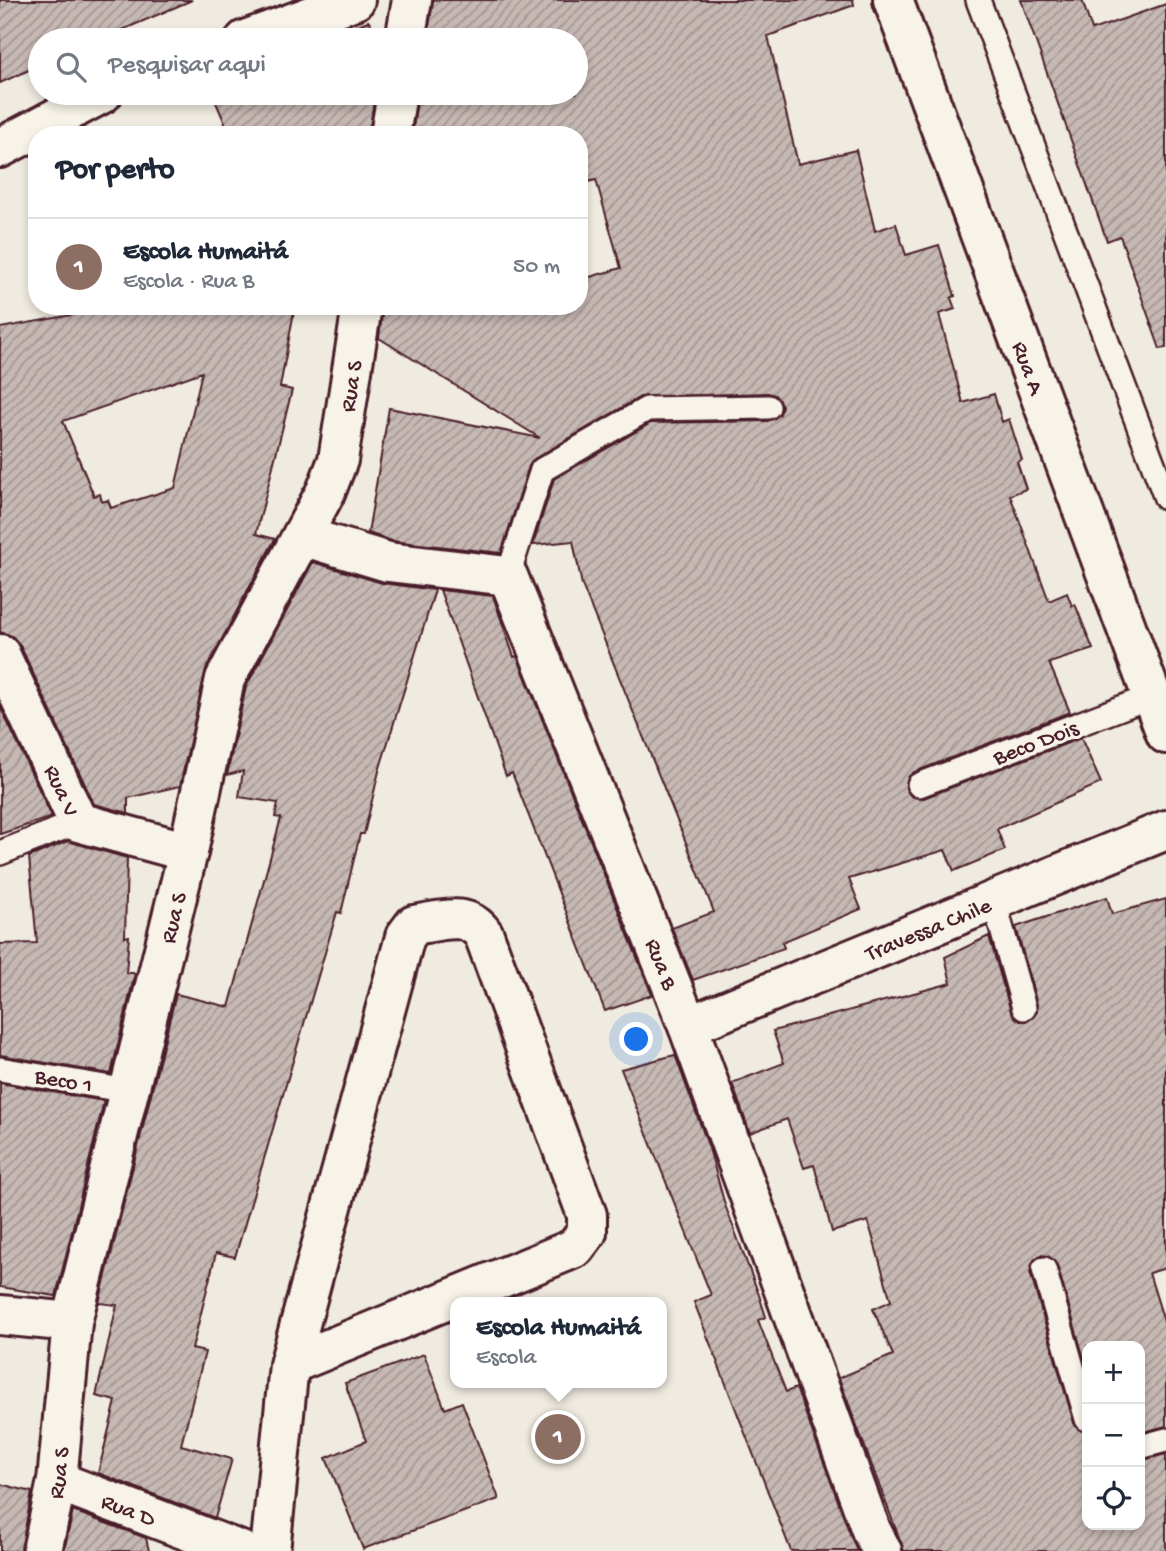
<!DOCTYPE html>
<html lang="pt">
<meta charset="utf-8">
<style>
:root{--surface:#fff;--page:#f2f2f3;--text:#1f2937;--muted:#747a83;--line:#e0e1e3;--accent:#d1495b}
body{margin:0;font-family:"Gochi Hand",sans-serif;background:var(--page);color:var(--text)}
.controls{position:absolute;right:21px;bottom:21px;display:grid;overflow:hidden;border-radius:14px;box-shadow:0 4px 10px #0003}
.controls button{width:63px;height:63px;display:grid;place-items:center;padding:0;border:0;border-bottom:2px solid var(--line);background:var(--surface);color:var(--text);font:35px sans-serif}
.you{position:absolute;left:637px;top:1040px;width:24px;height:24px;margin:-18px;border:5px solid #fff;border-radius:50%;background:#1a73e8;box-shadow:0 0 0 10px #1a73e833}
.badge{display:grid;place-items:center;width:46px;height:46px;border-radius:50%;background:var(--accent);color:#fff;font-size:23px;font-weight:700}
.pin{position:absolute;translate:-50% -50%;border:4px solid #fff;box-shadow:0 2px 7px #0006}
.popup{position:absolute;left:450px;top:1297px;width:217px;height:91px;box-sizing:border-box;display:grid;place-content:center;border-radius:14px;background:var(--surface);filter:drop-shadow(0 2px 5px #0005);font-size:23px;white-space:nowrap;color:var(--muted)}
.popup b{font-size:26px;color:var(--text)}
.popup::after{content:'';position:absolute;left:50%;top:100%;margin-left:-14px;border:14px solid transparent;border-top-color:var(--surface)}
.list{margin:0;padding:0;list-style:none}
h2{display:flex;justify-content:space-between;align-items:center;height:91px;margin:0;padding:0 28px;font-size:30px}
h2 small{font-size:23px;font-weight:400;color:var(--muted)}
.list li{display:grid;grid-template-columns:46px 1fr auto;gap:21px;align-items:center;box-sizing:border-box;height:98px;padding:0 28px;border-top:2px solid var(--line)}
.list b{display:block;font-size:26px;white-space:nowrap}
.list p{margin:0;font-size:23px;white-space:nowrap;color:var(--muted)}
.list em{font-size:23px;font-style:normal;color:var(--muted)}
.icon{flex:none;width:38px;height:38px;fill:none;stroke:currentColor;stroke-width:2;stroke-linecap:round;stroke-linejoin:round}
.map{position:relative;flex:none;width:1166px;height:1551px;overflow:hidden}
.search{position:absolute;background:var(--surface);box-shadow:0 4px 10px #0003;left:28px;top:28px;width:560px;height:77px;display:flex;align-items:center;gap:18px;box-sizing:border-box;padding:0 24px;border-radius:38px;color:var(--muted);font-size:26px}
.panel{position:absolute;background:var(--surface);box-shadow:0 4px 10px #0003;left:28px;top:126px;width:560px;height:189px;border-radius:28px}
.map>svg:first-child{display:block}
.building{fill:url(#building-hatch);stroke:#4a1f2b;stroke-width:2;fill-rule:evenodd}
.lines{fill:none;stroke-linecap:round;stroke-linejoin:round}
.lane-casing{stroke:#4a1f2b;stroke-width:28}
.street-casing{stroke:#4a1f2b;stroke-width:44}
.lane{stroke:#f7f3e8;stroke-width:23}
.street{stroke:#f7f3e8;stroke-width:38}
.labels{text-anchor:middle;stroke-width:6;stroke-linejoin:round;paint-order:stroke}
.street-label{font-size:23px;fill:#4a1f2b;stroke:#f7f3e8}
</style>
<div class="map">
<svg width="1166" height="1551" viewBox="0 0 1166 1551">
<defs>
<pattern id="building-hatch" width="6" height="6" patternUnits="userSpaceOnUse" patternTransform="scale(1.75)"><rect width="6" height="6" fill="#c6b8b3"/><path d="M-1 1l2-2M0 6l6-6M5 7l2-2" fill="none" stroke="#a39592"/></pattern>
</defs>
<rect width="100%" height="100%" fill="#f0ebe0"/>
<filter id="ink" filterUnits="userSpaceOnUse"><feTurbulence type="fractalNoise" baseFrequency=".0143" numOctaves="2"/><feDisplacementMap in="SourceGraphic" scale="14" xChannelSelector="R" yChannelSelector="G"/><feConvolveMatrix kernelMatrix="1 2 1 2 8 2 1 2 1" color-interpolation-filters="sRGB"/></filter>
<g filter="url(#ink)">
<path class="building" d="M0,0H192L99,40H40V65L0,83Z
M433,0H853L854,5L768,36L798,164L856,150L875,231L896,224L906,255L939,245L955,296L951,298L955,309L939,314L963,403L994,394L1002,422L1009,419L1022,460L1017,462L1026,489L1010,495L1049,601L1067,593L1072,606L1075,604L1093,649L1049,663L1070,712L914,772L908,777L906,789L911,796L924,798L1081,738L1101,783L997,829L1005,850L954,871L945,850L849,879L861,909L782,942L784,948L693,980L672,928L714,912L582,585L573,541L533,545L554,479L651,423L768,421L780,414L782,406L775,395L768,393L640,397L534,459L529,466L501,553L392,541L368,533L389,408L540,438L379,338L383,306H579V280L621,268L596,180L579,184V135H412L418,93H576V40H427Z
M1021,0H1082L1092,30L1166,4V348L1160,349L1120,236L1107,241Z
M368,21L384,40H320Z
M212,93H375L369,135H230Z
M121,306H295L280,387L292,390L256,534L275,539L206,669L180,786L128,798V813L94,804L20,645L12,636L0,632V328ZM202,372L175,488L111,508L108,500L102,502L100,494L94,496L63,421Z
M313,562L382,583L435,590L379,771L364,834H360L341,913L337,912L235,1257L216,1253L192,1349L205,1352L181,1445L232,1459L215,1518L98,1473L116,1401L96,1396L117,1305L99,1303L176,994L229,1007L281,818L275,817L278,803L239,797L243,771L227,775L246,687Z
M440,590L493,596L514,657L517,656L652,995L605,1011L512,773L506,776Z
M0,706L52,817L0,834Z
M68,841L127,858L125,937L129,936L126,973H135L111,1074L0,1055V944L37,943L29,857Z
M1107,897L1112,914L1166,899V1268L1149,1273L1166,1328V1426L1140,1433V1346H1087V1369L1057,1265L1048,1256L1041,1255L1034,1260L1030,1272L1074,1423L1078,1429L1087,1433V1525H1140V1461L1166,1454V1551H904L839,1378L893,1355L873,1309L891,1301L868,1221L832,1232L814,1165L804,1168L787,1119L750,1133L732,1083L784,1063L773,1031L951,983L945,957L989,936L1011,1012L1020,1021H1028L1037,1012V1004L1016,927Z
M675,1055L709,1148L725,1205L759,1295L766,1317L758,1320L786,1392L796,1388L857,1551H791L701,1320L694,1302L711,1295L621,1069Z
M0,1083L104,1101L56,1296L0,1287Z
M424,1354L445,1409L462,1402L499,1499L363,1549L326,1458L366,1441L345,1383Z
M0,1484L32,1492L21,1551H0Z
M73,1511L146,1538L149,1551H64Z"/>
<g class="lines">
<g class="lane-casing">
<path id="lane" d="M978,0L1166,498
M508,576L542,470L647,409L768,407
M919,785L1152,696
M0,853L78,822
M994,901L1024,1008
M0,1069L128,1091
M1044,1269L1087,1419
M1140,1447L1166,1440"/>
</g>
<g class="street-casing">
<g id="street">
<path id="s1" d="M893,0L1166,734"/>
<path d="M245,40L355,0"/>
<path d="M405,40L412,0"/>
<path d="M390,135L397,93"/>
<path d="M0,148L103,93"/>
<path id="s2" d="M302,536L388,562L508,576L688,1026L871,1530L882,1551"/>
<path id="s3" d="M0,654L78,822L188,852"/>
<path id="s4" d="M688,1026L1166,830"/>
<path d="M0,1315L72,1322"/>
<path id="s5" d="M57,1481L241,1551"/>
<path id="s6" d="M42,1551L57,1481L72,1322L188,852L225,679L326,491L338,460L362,306"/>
<path d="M270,1551L289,1365L405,937L414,925C441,921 467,910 484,935L587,1215V1232L575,1248L289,1365"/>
</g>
</g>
<use href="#lane" class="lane"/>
<use href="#street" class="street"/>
</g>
</g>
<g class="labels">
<g class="street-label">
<text dy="8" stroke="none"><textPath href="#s1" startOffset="392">Rua A</textPath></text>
<text dy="8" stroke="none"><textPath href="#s6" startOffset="1214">Rua S</textPath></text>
<text transform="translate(1035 741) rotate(-21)" y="8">Beco Dois</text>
<text dy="8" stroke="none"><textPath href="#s3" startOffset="150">Rua V</textPath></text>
<text dy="8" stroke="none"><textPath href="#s6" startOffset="648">Rua S</textPath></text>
<text dy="8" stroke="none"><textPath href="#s4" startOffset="259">Travessa Chile</textPath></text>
<text dy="8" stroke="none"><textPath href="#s2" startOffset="628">Rua B</textPath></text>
<text transform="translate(64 1079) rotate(10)" y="8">Beco 1</text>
<text dy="8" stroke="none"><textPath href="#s6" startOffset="80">Rua S</textPath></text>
<text dy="8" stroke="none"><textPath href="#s5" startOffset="77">Rua D</textPath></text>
</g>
</g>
</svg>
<div class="controls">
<button>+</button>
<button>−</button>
<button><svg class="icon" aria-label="locate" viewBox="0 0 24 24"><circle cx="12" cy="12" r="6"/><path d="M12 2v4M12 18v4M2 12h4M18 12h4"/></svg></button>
</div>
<div class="you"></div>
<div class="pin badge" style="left:558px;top:1437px;background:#8d6e63">1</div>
<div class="popup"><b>Escola Humaitá</b>Escola</div>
<div class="search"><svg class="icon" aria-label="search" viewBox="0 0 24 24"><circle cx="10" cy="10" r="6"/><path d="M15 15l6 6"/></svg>Pesquisar aqui</div>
<section class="panel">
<h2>Por perto<small></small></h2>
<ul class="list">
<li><span class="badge" style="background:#8d6e63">1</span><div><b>Escola Humaitá</b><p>Escola · Rua B</p></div><em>50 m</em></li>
</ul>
</section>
</div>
